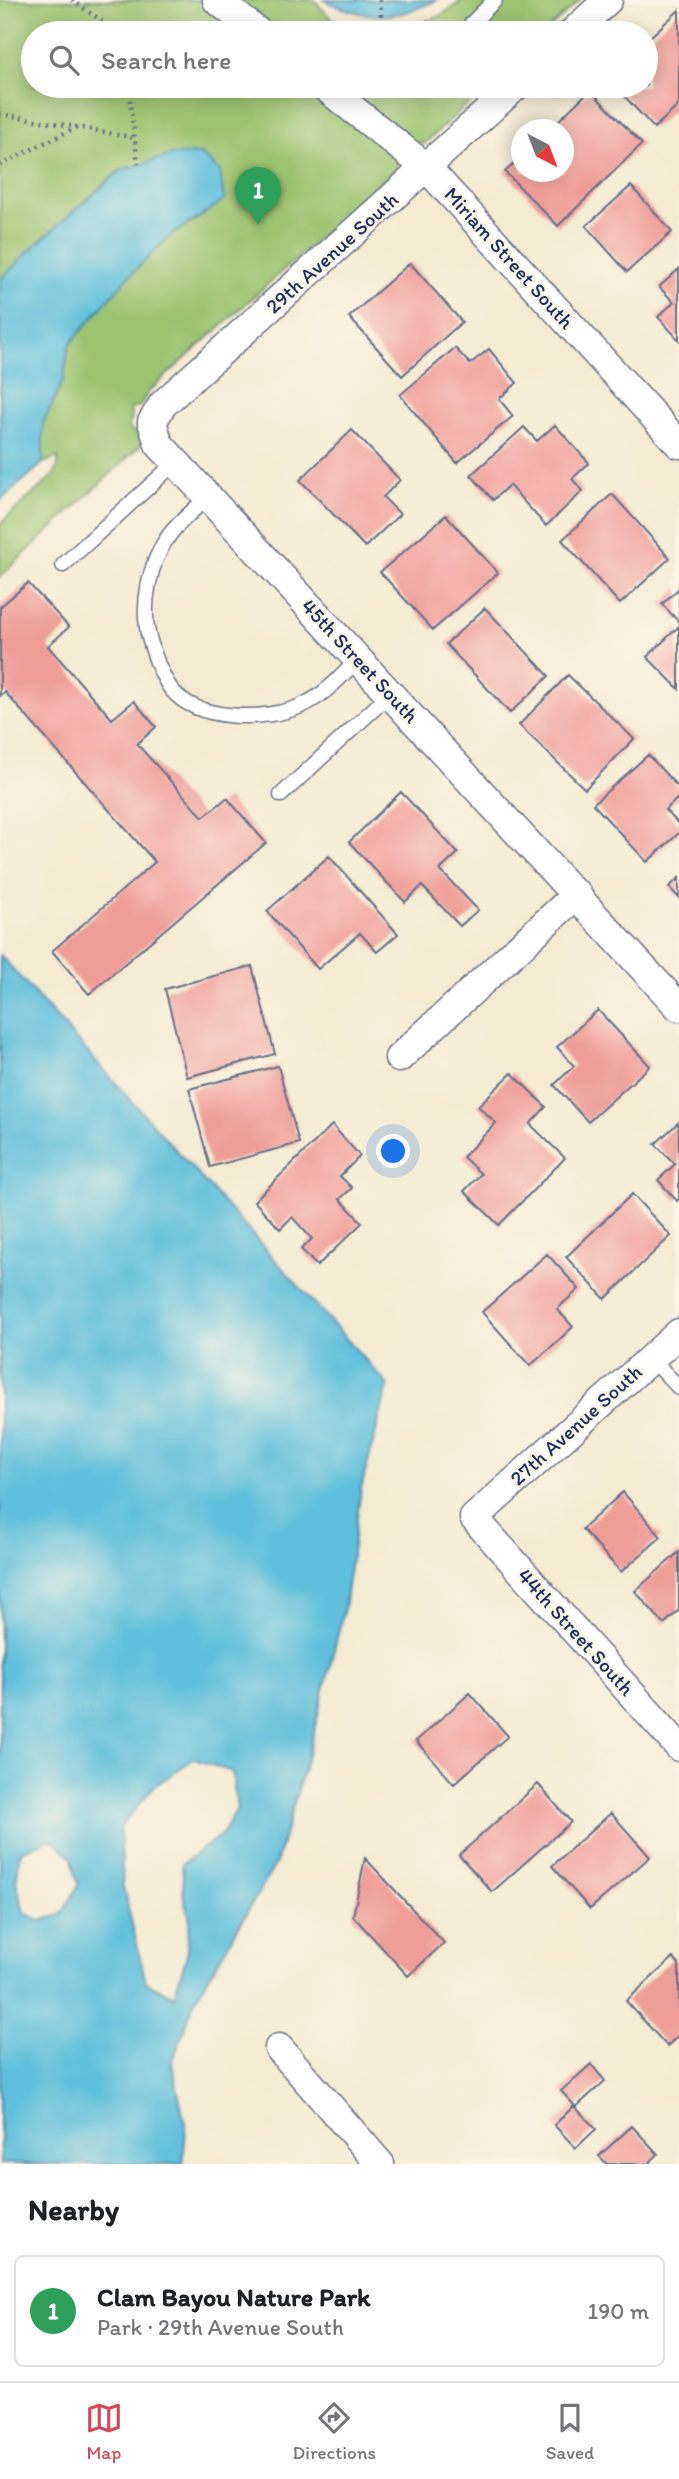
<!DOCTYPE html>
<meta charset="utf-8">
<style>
:root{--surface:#fff;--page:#f2f2f2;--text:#202124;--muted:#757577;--line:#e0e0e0;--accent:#d1495b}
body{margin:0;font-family:Itim,sans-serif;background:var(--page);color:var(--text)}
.compass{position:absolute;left:511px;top:119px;width:63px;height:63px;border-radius:50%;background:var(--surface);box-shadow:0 4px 18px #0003;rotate:138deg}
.you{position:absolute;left:394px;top:1152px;width:24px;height:24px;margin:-18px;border:5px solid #fff;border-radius:50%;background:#1a73e8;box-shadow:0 0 0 10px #1a73e833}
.badge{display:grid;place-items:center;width:46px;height:46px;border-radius:50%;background:var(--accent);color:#fff;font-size:23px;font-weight:700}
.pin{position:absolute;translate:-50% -58px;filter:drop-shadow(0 2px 4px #0008)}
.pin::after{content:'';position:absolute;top:37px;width:24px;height:21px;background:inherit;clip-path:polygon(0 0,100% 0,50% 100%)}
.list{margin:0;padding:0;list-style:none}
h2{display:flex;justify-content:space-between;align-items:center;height:91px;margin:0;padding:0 28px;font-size:30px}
h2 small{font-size:23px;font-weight:400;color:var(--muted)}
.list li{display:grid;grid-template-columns:46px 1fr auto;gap:21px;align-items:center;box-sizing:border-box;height:112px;margin:0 14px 14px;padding:0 14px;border:2px solid var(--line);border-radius:10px}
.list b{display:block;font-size:26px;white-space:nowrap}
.list p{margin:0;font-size:23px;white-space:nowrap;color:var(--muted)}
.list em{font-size:23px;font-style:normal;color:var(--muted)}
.icon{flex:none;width:38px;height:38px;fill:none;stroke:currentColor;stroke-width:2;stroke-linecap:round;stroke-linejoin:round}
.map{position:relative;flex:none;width:679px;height:2164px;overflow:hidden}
.search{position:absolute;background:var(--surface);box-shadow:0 4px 18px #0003;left:21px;right:21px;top:21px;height:77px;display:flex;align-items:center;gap:18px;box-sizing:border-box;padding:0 24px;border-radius:38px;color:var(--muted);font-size:26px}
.sheet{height:217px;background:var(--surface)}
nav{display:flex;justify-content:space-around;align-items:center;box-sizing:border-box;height:98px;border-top:2px solid var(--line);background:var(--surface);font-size:19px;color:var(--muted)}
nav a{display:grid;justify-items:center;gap:4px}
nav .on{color:var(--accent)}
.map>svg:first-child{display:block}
.green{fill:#9bc36f;stroke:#5b7966;stroke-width:2}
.water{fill:#5ebfdc;stroke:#3c779d;stroke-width:2;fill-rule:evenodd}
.building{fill:#ef9d99}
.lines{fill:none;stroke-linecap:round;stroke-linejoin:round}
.lane-casing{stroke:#677187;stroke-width:17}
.street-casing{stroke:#677187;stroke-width:31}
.path{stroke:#677187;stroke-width:4.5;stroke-dasharray:2 5;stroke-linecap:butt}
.lane{stroke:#fff;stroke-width:14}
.street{stroke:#fff;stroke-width:28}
.labels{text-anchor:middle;stroke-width:5;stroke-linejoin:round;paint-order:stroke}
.street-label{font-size:21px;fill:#1b2f5e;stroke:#fcf5e5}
</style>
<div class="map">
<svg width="679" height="2164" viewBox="0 0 679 2164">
<rect width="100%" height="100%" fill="#fcf5e5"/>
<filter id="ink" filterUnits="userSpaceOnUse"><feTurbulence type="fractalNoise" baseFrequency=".0143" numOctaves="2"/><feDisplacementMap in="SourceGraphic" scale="14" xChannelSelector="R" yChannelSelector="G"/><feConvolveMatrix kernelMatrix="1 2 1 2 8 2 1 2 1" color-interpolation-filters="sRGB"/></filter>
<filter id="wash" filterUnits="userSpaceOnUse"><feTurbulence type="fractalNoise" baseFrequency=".00686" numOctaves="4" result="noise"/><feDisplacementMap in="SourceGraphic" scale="28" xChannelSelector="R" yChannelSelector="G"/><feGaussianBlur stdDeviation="1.57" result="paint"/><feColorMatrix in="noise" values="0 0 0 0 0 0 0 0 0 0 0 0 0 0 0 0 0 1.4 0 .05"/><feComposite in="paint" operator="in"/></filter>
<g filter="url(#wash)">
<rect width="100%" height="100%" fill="#f4ebd2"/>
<path class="green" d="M0,0H314C321,7 329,18 338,23C375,43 433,26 462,0H580L544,33H33V86H487L424,144L421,141L396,164L398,167L148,392L140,406L130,409L132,419L128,427L137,434L141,445L0,577V524L54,475L58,465V457L43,463V423L63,381L69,345L126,279L169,237L205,214L120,170L31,249L0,280Z"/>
<path class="water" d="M323,0H437C393,21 367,20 323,0Z
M201,154L220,171L224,200L169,237L126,279L69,345L63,381L43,423V463L0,501V280L31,249L120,171L170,155Z
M0,955L388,1385L361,1489L344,1609L308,1755L276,1863L195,2000L172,2063L186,2129L183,2164H0ZM194,1759L232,1772L237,1809L223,1833L182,1864L184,1899L190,1919L186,1958L174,1996L146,1982L123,1887L120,1828L153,1787ZM50,1839L71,1856L79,1885L61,1915L40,1921L24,1912L16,1881L21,1851Z"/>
<g id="blocks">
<path class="building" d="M679,10V105L654,128L615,86H646V41Z
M427,21L438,33H414Z
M590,90L642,144L558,226L505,172L522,156V172H564V130H549Z
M631,186L672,232L627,272L586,226Z
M410,263L462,322L402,376L349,317Z
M679,269V340L658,317L674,302L659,287Z
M455,348L470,364L489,349L517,383L499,399L513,416L457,463L400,395Z
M555,425L589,463L572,479L583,491L546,526L509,485L493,500L471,475L524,427L537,441Z
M352,430L400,480L383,497L400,514L365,547L300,480Z
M612,494L670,558L620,604L562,540Z
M446,515L498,573L433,630L380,572Z
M28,583L69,627L48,646L112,719L134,701L156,727L137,744L203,817L227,798L266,843L89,994L52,951L155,862L5,692L0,696V607Z
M679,588V622L662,604Z
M485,608L549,676L510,713L446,644Z
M679,626V689L647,657Z
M568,675L634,739L585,789L519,725Z
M648,755L679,788V797L665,810L679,824V833L647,862L593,804Z
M401,792L458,853L440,870L478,910L460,926L422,886L405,902L349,842Z
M329,856L398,934L377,952L360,933L318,969L267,911Z
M679,878V898L669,887Z
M252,966L275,1054L187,1077L165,989Z
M598,1010L650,1066L588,1122L554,1085L574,1066L557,1047Z
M278,1066L299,1143L210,1167L189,1089Z
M512,1073L546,1107L530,1124L565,1158L499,1225L464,1191L481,1174L463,1157L496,1123L478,1106Z
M679,1122V1199L677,1201L658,1180L675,1164L655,1144Z
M332,1125L360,1156L340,1176L352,1188L340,1199L362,1223L317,1266L301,1249L312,1239L292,1217L280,1229L254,1201Z
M632,1194L671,1236L605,1299L566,1257Z
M547,1254L579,1289L557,1309L573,1327L530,1366L482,1312Z
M623,1492L661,1537L621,1572L582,1529Z
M679,1552V1610L664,1624L635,1591Z
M470,1693L508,1736L454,1784L416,1741Z
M538,1784L571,1822L492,1892L459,1855Z
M611,1813L650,1857L590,1909L552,1866Z
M365,1858L444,1943L408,1976L353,1916Z
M673,1958L679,1964V2035L667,2046L626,2001Z
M591,2064L605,2081L576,2107L561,2091Z
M574,2106L596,2129L576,2148L554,2125Z
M632,2126L658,2154L648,2164H607L599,2156Z"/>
</g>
</g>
<g filter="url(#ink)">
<use href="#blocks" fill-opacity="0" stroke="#677187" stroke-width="2"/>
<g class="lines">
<g class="lane-casing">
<path id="lane" d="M471,24L495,0
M208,497C195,509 181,520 170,534C149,562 140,608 150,641C155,658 161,675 171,689C197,722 266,721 301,706C324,696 342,676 358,659
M63,565L176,462
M281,795L391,693
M651,1358L679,1388"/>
</g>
<g class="street-casing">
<path id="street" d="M217,0L259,33
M572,33L608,0
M324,86L427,168L679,444
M516,86L163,404L152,422L159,444L679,1007
M399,1058L577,894
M679,1333L474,1518L679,1747
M279,2048L380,2164"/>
</g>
<path class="path" d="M72,0L107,25L110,33
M380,0L381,16
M128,86L138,164
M0,114L77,127
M0,165L77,127L135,138"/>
<use href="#lane" class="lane"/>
<use href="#street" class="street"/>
</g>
</g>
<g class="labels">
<g class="street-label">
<text transform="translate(332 253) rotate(-42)" y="7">29th Avenue South</text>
<text transform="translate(509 258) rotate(48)" y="7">Miriam Street South</text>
<text transform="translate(360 661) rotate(47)" y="7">45th Street South</text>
<text transform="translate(576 1425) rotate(-42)" y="7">27th Avenue South</text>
<text transform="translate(576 1632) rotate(48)" y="7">44th Street South</text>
</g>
</g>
</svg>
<svg class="compass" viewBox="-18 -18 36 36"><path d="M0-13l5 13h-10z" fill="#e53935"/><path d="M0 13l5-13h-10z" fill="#757577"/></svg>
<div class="you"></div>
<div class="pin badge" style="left:258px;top:225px;background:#2e9e5b">1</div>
<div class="search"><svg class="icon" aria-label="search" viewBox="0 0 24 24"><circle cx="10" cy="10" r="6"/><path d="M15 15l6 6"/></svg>Search here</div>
</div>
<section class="sheet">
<h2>Nearby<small></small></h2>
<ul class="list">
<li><span class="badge" style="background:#2e9e5b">1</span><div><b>Clam Bayou Nature Park</b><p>Park · 29th Avenue South</p></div><em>190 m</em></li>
</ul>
</section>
<nav>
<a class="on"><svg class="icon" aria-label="map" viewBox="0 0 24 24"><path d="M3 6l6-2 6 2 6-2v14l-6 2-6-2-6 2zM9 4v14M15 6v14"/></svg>Map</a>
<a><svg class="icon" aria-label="directions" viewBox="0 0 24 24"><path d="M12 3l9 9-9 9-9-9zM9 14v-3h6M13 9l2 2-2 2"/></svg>Directions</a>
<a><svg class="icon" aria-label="saved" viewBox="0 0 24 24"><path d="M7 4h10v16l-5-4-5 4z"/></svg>Saved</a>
</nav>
